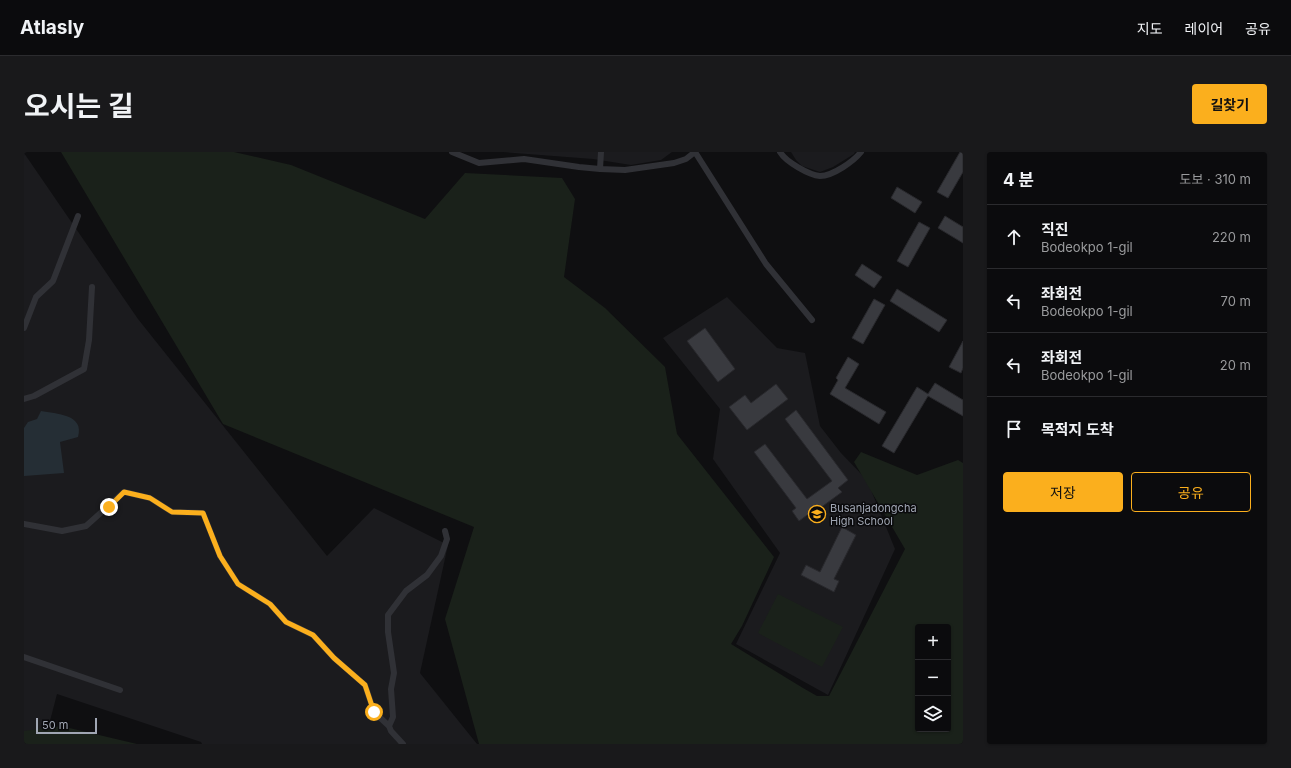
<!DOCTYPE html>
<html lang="ko">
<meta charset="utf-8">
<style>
:root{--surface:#0b0b0d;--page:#19191b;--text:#f1f3f6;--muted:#9a9b9d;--line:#2b2b2e;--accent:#fbaf1d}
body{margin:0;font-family:Inter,"Noto Sans KR",sans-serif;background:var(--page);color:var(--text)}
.controls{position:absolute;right:12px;bottom:12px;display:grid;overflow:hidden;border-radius:4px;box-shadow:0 1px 3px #0004}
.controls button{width:36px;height:36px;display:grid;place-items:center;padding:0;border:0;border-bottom:1px solid var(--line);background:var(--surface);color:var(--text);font:20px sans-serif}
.scale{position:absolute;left:12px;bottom:10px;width:61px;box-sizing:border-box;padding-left:4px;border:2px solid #a0a6b3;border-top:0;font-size:11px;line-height:14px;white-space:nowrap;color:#a0a6b3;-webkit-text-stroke:3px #0a0a0c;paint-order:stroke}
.stop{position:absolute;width:12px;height:12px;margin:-9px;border:3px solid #fbaf1d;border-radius:50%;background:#fff}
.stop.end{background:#fbaf1d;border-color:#fff;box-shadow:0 1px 4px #0008}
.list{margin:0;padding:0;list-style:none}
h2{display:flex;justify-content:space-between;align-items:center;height:52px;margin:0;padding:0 16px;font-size:17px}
h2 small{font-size:13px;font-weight:400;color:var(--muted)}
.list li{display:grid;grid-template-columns:26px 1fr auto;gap:12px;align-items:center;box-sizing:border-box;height:64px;padding:0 16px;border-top:1px solid var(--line)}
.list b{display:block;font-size:15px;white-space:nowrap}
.list p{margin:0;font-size:13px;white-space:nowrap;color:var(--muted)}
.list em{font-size:13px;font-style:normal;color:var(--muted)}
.actions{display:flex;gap:8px;padding:12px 16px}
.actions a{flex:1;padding:9px 0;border:1px solid var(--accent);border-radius:4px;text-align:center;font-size:14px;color:var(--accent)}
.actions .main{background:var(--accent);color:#111}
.icon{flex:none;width:22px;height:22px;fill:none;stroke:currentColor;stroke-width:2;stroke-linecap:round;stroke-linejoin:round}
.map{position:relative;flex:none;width:939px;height:592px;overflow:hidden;border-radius:4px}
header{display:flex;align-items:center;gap:24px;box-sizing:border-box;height:56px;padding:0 20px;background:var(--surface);border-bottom:1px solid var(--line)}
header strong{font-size:19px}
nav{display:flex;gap:22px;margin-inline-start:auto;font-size:14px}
.intro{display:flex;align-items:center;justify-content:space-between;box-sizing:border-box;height:96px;padding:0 24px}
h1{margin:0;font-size:28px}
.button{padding:10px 18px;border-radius:4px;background:var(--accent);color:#111;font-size:14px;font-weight:700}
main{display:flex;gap:24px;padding:0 24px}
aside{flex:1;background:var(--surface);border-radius:4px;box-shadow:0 1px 3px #0004}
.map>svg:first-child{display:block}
.built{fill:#1b1b1e}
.green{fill:#1a211a;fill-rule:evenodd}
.water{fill:#252e35}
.building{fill:#393a3f;stroke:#29292d}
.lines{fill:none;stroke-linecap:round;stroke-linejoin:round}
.street{stroke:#303136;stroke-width:6}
.route{stroke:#fbaf1d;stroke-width:5}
.labels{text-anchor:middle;stroke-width:3;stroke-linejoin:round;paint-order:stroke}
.poi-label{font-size:11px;fill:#a0a6b3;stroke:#0a0a0c;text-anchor:start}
</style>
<header>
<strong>Atlasly</strong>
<nav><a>지도</a><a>레이어</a><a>공유</a></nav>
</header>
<div class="intro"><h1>오시는 길</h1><a class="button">길찾기</a></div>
<main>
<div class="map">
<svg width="939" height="592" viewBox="0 0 939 592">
<rect width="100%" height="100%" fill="#0f0f11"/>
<path class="built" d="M479,0H648L637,8L607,13L569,7Z
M767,0H831L830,2L809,15L796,20L778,14L772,8Z
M0,1L114,167L303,404L350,356L424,393L396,521L453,592H178L177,590L33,542L20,592H0Z
M703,145L753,196L781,201L796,274L817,301L843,328L871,397L804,543L712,492L756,401L689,307L696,257L639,186Z"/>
<path class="green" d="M37,0H210L267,13L401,67L441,21L538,26L551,47L540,125L581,156L641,215L653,282L750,405L718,474L707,492L779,536L793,544H805L881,397L830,310L837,300L893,323L934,308L939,311V592H455L421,467L450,375L199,272ZM894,475H924V577H894Z
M754,442L819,475L798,515L734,481Z
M37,574L113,592H0V579Z"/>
<path class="water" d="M17,259C32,262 61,262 54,285L36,290L40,321L0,324V276L4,270L13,267Z"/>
<path class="building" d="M936,0H939V20L924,46L913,40Z
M873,35L898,50L891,61L867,46Z
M921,64L939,75V91L914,76Z
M895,70L906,76L884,115L873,109Z
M838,112L858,125L850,136L831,123Z
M873,137L923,168L915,180L866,149Z
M850,147L861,153L839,192L828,186Z
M681,176L711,217L694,230L663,189Z
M939,189V216L937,221L925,215Z
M824,205L835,212L821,236L862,260L855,272L806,242L814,228L812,226Z
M911,231L939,248V264L904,244L870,301L858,294L893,235L904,242Z
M752,232L764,247L723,278L705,255L721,243L727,251Z
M772,258L824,328L814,336L818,340L788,362L786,361L775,369L768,359L772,356L730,300L741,292L783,347L808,329L761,267Z
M818,375L832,383L810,427L815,429L810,440L777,423L782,413L796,420Z"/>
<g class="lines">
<path class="street" d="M428,0L455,11L500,7L555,15L576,17L601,18L650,11L662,7L671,0
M671,0L742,112L788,168
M756,0C762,10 785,23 796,24C809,24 830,9 837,0
M576,17L577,0
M0,176L12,145L29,129L54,64
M0,247L10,244L60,217L65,188L68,135
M0,372L38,379L62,374L100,340L126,346L148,360L179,361L196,404L214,432L246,452L262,470L289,483L310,506L341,533L350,560L365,574L367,579L379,592
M0,505L96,538
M365,574L369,565L367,537L370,521L364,480V463L382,439L403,423L417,404L423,387L421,379"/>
</g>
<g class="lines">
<path class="route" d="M85,355L100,340L126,346L148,360L179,361L196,404L214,432L246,452L262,470L289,483L310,506L341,533L350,560"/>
</g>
<defs>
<g id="school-ring" transform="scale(0.9)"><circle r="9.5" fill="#0a0a0c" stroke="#fbaf1d" stroke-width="1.5"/><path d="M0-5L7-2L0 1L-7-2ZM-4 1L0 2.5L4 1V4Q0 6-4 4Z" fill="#fbaf1d"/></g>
</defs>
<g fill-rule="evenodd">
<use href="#school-ring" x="793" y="362"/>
</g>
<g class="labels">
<g class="poi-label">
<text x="806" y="360">Busanjadongcha<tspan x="806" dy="13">High School</tspan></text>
</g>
</g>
</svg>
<div class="controls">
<button>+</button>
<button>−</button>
<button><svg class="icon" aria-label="layers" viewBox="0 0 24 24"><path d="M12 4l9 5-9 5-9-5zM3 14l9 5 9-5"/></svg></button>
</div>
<div class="scale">50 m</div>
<div class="stop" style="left:350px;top:560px"></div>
<div class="stop end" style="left:85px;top:355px"></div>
</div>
<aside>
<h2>4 분<small>도보 · 310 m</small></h2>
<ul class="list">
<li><svg class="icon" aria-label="ahead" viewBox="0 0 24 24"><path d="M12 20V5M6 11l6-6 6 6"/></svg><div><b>직진</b><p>Bodeokpo 1-gil</p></div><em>220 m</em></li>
<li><svg class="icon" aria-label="left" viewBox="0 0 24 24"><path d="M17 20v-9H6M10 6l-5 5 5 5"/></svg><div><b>좌회전</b><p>Bodeokpo 1-gil</p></div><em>70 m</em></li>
<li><svg class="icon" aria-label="left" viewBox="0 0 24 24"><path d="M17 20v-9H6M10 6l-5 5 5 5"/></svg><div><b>좌회전</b><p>Bodeokpo 1-gil</p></div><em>20 m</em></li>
<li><svg class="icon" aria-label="arrive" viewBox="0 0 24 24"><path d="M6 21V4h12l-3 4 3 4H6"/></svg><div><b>목적지 도착</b></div></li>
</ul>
<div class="actions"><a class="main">저장</a><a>공유</a></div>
</aside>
</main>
